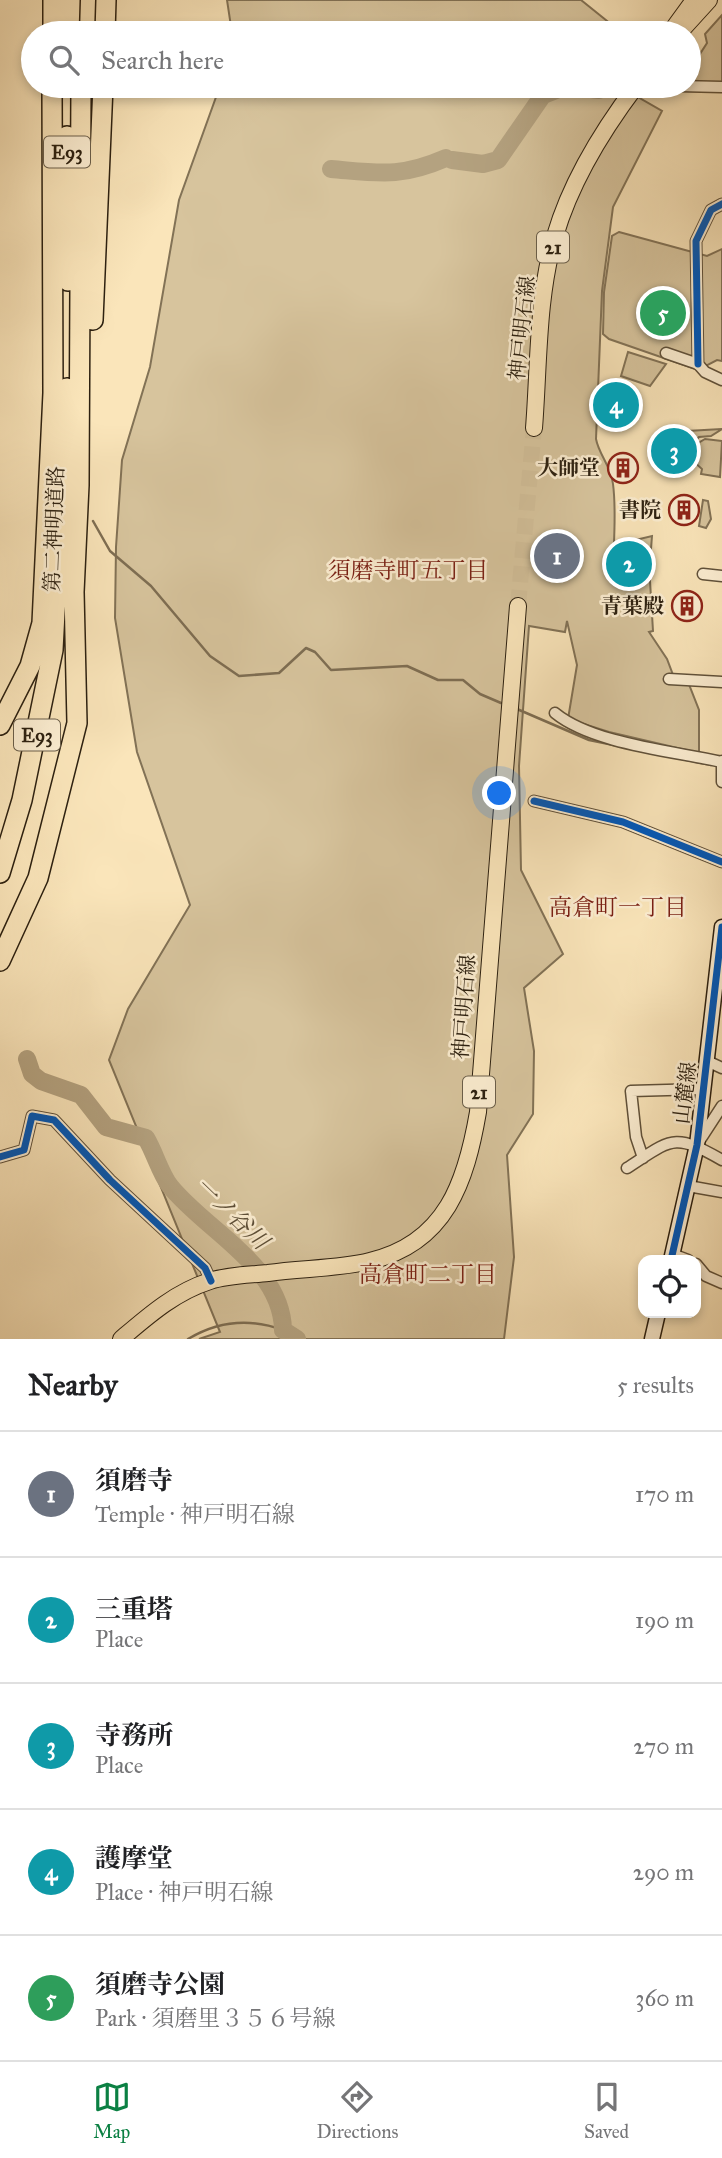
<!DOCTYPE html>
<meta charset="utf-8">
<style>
:root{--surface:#fff;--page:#f6f6f6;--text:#202124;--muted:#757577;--line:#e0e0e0;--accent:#0b8043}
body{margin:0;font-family:"IM FELL Great Primer","Noto Serif JP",serif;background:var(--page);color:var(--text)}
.controls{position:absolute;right:21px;bottom:21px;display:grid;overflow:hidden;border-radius:14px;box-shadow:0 4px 10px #0003}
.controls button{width:63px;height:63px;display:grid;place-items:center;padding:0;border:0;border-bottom:2px solid var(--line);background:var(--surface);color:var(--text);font:35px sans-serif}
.you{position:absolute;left:500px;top:794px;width:24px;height:24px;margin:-18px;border:5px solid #fff;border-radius:50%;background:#1a73e8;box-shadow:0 0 0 10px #1a73e833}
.badge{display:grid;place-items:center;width:46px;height:46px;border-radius:50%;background:var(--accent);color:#fff;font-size:23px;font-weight:700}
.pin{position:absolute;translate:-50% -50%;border:4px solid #fff;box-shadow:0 2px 7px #0006}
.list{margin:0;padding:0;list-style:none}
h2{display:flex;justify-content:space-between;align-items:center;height:91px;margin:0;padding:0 28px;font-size:30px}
h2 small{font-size:23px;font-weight:400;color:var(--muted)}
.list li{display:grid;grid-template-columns:46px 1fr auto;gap:21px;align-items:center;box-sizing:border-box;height:126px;padding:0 28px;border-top:2px solid var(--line)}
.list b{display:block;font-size:26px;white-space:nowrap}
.list p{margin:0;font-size:23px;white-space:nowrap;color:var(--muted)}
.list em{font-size:23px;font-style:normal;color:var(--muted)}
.icon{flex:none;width:38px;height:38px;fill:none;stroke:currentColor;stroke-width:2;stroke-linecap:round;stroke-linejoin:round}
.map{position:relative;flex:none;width:722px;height:1339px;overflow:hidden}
.search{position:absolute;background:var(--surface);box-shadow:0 4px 10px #0003;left:21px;right:21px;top:21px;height:77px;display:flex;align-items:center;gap:18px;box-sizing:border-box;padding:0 24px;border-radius:38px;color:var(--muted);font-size:26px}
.sheet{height:721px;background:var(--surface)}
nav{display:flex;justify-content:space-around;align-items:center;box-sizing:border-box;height:98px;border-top:2px solid var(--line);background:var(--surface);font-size:19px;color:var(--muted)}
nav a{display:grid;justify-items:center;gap:4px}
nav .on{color:var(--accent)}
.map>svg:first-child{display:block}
.green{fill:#d7c49d;stroke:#827256;stroke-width:2}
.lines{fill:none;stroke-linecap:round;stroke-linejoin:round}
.stream{stroke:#7e6e53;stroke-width:2.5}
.river{stroke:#b4a280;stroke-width:18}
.primary-tunnel{stroke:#d1be98;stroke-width:16;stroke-dasharray:16 8;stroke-linecap:butt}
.street-casing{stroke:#60513a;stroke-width:13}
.secondary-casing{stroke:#2c2010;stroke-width:17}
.primary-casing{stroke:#2c2010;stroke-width:18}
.highway-casing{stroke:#2c2010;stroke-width:22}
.street{stroke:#fceed2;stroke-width:10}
.secondary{stroke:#fceed2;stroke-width:14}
.primary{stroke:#fae5ba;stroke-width:16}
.highway{stroke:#fae5ba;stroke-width:19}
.cycleway-casing{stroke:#fceed2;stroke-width:11}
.cycleway{stroke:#0057b8;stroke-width:7}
.labels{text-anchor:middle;stroke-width:5;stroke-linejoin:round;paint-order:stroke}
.shield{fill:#fceed2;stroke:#6a5e4a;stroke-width:2}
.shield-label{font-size:19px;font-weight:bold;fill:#2c2010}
.street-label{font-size:21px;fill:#2c2010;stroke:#fceed2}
.poi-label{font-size:21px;font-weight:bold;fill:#2c2010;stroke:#fceed2;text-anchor:end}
.neighbourhood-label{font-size:23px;fill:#7a1f14;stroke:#fceed2}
.water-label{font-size:23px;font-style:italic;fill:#5c4e37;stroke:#fceed2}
</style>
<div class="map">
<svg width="722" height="1339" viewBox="0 0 722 1339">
<rect width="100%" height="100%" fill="#fae5ba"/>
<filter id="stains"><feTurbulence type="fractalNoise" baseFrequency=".00286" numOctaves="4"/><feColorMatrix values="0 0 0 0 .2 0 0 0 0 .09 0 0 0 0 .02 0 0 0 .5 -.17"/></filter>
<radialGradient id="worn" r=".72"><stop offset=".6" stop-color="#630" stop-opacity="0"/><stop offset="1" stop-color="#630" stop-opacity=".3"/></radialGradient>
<path class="green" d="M227,0H581L622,33H232Z
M722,15V83L689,82V71L707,43L705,34Z
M220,86H625L624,89L662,111L613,207L602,291L596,439C599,455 611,466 613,484C617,514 613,546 613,577L650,581L653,631L649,632L667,659L675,680L688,682L699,710V753L609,732L568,719L577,665L567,621L565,632L529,626L519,766L521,870L563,954L524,988L534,1051L533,1114L507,1155L514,1257L504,1339H199L220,1332L109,1060L128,1009L190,905L137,752L115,618L116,547L122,460L150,367L179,200Z
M619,232L707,256L722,249V361L717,360L698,370L609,339L603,334L604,292L612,236Z
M628,352L666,364L650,386L621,376Z
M722,429L711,436L699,437L691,445L686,440L687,431Z
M705,439L722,441L720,477L701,474L702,469L692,460L695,445Z
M703,500L708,501L711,519L706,528L699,526Z
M652,536L651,549L630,547L631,541Z"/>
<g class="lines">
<path class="stream" d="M93,521L110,551L151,586L210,656L239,676L279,673L306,648L315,652L331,670L407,666L438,680H463L480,694L501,703
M517,709L589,740L711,765
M188,1339C218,1321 250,1318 283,1330"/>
<path class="river" d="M452,160L483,164L498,160L543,95L566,86L599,90
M331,169C379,173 400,178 446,158
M27,1059L32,1074L41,1081L81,1095L106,1127L146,1138C155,1153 160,1173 170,1186C206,1231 282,1266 283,1330L297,1339"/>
<path class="primary-tunnel" d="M518,606L534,428"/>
<g class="street-casing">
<path id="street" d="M679,86L722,87
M666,353L698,364L705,372L722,380
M698,364L696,241L711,210L722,204
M703,574L722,576
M669,679L722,682
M555,713C593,744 673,751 722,762
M722,761V782
M534,801L623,822L722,862
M707,1061L722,1068
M698,1143L722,1106
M0,1157L24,1150L32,1116L54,1120L110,1180L205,1268L211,1281
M643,1158L636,1137L631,1091L703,1089
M627,1168C672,1139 673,1132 722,1160
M688,1186L722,1192
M672,1254L688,1260
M696,1264L706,1276L722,1283"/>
</g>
<g class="secondary-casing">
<path id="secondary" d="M671,1260L697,1145L722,927
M652,1339L658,1313"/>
</g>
<g class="primary-casing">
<path id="primary" d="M670,33L694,0
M679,33L709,0
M534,428C539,365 537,297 555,236C571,181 602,131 636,86
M121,1339C148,1316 175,1292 210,1281C228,1275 250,1275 268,1273C301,1268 338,1269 370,1261C446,1243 466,1182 478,1112L518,606"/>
</g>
<g class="highway-casing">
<path id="highway" d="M53,33V0
M69,33L70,0
M105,33L106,0
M67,136L68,281
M93,320L103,86
M0,725L30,666L42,623L53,393L52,86
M0,873L22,800L53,650L67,388
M0,961L38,878L77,723L74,592L79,485L81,86"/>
</g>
<use href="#street" class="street"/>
<use href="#secondary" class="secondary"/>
<use href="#primary" class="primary"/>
<use href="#highway" class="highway"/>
<g class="cycleway-casing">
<path id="cycleway" d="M698,364L696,241L711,210L722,204
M534,801L623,822L722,862
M0,1157L24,1150L32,1116L54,1120L110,1180L205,1268L211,1281
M671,1260L697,1145L722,927"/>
</g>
<use href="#cycleway" class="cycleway"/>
</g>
<defs>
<g id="building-ring" transform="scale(1.575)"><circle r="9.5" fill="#fceed2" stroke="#8f2418" stroke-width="1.5"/><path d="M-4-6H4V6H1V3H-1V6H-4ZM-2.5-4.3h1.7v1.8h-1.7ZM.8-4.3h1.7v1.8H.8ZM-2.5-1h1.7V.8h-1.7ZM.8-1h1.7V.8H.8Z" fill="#8f2418"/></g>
</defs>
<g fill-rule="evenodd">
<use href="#building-ring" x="623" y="468"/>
<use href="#building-ring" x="684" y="510"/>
<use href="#building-ring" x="687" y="606"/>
</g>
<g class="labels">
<g class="shield">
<rect x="44" y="136.5" width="46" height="31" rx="5"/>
<rect x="537" y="231.5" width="32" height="31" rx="5"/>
<rect x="14" y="719.5" width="46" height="31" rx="5"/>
<rect x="463" y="1076.5" width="32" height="31" rx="5"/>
</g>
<g class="shield-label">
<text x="67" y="159">E93</text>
<text x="553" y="254">21</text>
<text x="37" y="742">E93</text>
<text x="479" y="1099">21</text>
</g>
<g class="street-label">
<text transform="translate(522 328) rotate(-84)" y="7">神戸明石線</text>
<text transform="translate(54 529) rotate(-88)" y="7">第二神明道路</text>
<text transform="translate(464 1007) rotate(-86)" y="7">神戸明石線</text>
<text transform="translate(685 1093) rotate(-83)" y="7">山麓線</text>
</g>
<g class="poi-label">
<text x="600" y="475">大師堂</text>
<text x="661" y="517">書院</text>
<text x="664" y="613">青葉殿</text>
</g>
<g class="neighbourhood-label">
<text x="408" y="578">須磨寺町五丁目</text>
<text x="618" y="915">高倉町一丁目</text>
<text x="428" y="1282">高倉町二丁目</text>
</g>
<g class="water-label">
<text transform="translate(232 1213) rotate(44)" y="8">一ノ谷川</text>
</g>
</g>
<rect width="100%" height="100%" filter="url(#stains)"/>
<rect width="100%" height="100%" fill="url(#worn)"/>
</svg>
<div class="controls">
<button><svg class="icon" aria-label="locate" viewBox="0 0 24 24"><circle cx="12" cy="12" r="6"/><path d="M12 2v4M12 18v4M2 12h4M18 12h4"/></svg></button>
</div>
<div class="you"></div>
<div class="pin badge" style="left:557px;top:556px;background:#6b7280">1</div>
<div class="pin badge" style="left:629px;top:564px;background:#0f9aa8">2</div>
<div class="pin badge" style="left:674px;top:451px;background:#0f9aa8">3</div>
<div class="pin badge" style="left:616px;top:405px;background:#0f9aa8">4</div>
<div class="pin badge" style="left:663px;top:313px;background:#2e9e5b">5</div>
<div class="search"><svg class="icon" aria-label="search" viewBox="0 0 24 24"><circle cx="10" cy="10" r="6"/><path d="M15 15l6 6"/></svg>Search here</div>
</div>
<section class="sheet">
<h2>Nearby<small>5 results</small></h2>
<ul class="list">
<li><span class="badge" style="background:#6b7280">1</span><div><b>須磨寺</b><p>Temple · 神戸明石線</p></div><em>170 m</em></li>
<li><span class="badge" style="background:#0f9aa8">2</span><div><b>三重塔</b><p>Place</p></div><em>190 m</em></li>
<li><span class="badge" style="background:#0f9aa8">3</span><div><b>寺務所</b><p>Place</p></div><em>270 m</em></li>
<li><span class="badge" style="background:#0f9aa8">4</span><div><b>護摩堂</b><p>Place · 神戸明石線</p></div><em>290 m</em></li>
<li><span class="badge" style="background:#2e9e5b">5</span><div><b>須磨寺公園</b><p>Park · 須磨里３５６号線</p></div><em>360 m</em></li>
</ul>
</section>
<nav>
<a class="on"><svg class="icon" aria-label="map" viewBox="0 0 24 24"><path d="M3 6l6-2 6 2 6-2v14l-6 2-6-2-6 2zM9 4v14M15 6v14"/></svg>Map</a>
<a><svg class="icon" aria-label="directions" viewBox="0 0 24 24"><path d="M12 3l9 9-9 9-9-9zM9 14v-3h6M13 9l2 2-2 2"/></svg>Directions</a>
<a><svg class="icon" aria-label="saved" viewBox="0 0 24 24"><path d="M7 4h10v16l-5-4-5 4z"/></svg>Saved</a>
</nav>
